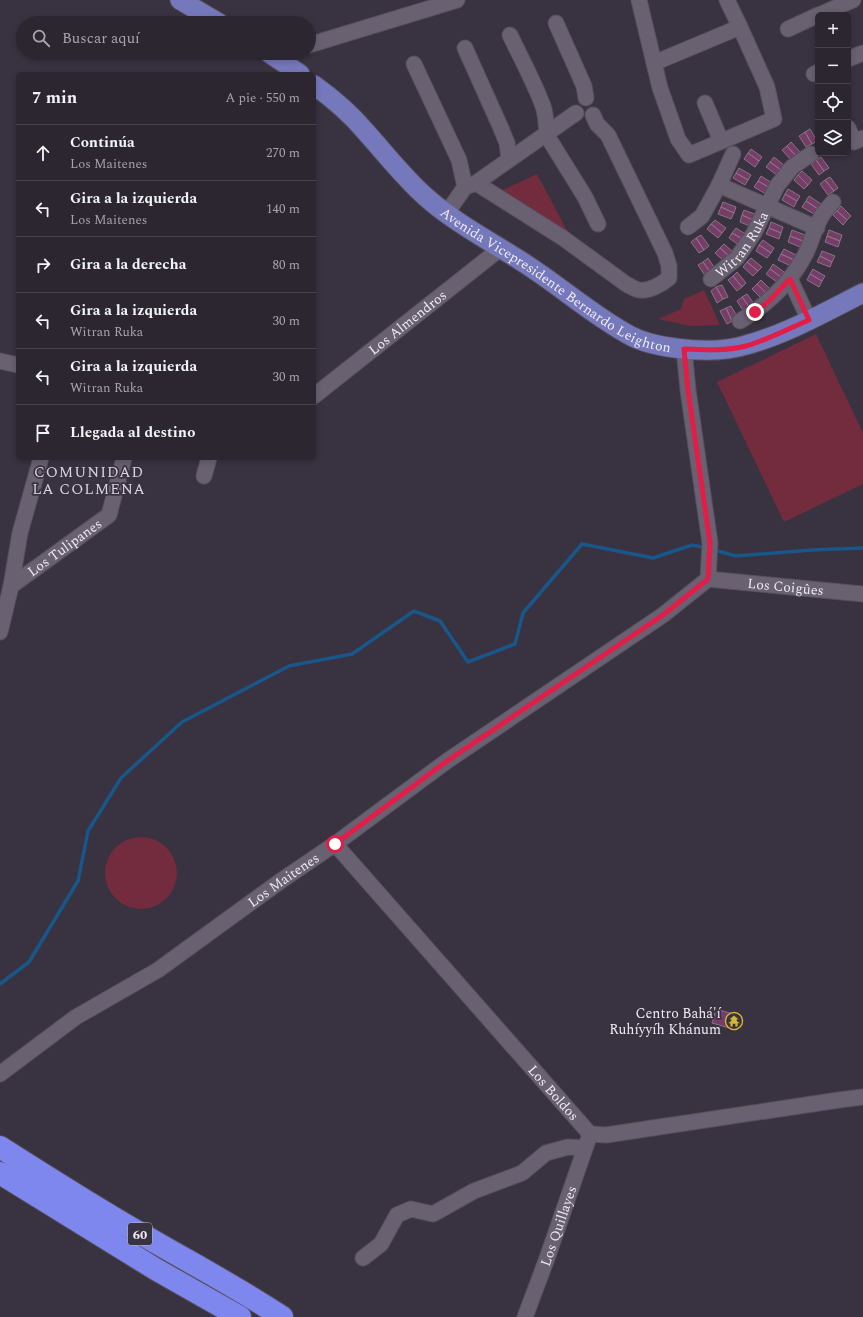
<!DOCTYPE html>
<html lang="es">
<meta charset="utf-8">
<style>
:root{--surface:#2b2630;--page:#332e38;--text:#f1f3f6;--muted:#a6a5ab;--line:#47434c}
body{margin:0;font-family:Spectral,serif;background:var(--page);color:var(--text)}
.controls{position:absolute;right:12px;top:12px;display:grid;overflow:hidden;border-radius:6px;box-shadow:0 2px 6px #0003}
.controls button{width:36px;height:36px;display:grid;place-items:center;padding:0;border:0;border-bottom:1px solid var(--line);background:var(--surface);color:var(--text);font:20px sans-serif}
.stop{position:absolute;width:12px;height:12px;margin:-9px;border:3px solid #e11d48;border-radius:50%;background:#fff}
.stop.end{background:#e11d48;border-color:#fff;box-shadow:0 1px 4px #0008}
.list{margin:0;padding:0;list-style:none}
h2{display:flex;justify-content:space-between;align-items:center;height:52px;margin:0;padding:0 16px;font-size:17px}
h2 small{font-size:13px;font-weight:400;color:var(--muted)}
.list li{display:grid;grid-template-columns:26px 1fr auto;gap:12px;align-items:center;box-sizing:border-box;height:56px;padding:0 16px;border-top:1px solid var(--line)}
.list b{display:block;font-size:15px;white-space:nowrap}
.list p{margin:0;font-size:13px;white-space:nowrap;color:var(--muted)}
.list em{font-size:13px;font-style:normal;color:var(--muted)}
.icon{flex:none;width:22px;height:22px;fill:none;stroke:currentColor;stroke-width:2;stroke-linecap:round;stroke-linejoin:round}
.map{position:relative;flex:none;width:863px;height:1317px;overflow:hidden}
.search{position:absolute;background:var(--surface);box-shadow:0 2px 6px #0003;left:16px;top:16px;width:300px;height:44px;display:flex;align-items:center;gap:10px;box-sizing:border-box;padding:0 14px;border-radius:22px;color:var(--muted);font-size:15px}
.panel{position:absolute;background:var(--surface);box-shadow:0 2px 6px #0003;left:16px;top:72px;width:300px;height:388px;border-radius:6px}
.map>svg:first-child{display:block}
.green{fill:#722c3e}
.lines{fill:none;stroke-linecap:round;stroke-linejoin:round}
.stream{stroke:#195689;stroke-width:3.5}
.building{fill:#783c69;stroke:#867681}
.minor-casing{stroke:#56505c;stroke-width:17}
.major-casing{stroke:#56505c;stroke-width:21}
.highway-casing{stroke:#56505c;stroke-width:24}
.minor{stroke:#696171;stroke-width:15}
.major{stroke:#7678bc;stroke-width:19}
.highway{stroke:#7e87ee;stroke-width:22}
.route{stroke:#e11d48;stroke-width:5}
.labels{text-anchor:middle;stroke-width:3.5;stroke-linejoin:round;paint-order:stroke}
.shield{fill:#393240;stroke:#b8b3bd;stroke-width:1}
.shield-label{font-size:13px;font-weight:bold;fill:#eeeaf3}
.street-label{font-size:14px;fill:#eeeaf3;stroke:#393240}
.poi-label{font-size:14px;fill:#eeeaf3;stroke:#393240;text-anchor:end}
.neighbourhood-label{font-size:15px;letter-spacing:1px;fill:#dbd2e4;stroke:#393240}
</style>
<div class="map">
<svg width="863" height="1317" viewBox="0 0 863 1317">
<rect width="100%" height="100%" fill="#393240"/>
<path class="green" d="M537,174L570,236L501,191Z
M704,290L720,325L690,326L658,319L681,309L684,299Z
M816,334L863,433V484L784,522L717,382Z
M105 873a36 36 0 1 1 72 0a36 36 0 1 1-72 0Z"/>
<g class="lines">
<path class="stream" d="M714,550L736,556L812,550L863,548
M0,984L29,962L78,881L88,831L121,778L182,722L289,666L352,654L414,611L440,621L468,662L515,644L523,613L582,544L653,558L692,545L706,548"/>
</g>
<path class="building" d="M810,129L817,141L812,144L805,132Z
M805,132L812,144L806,147L799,136Z
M791,142L800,152L796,156L787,146Z
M787,146L796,156L791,160L782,150Z
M751,149L762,157L759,161L748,153Z
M748,153L759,161L755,167L744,159Z
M774,157L785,166L781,170L770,162Z
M821,157L829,168L824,171L816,160Z
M816,160L824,171L819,175L811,164Z
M770,162L781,170L777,175L766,167Z
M739,168L751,175L748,180L736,173Z
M802,171L812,180L808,185L798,175Z
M736,173L748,180L745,185L733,178Z
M798,175L808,185L804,189L794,180Z
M761,176L772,183L770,188L758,181Z
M830,177L838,188L834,191L825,180Z
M825,180L834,191L828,195L820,184Z
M758,181L770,188L766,194L754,187Z
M788,189L800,196L797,201L785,194Z
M785,194L797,201L794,207L782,200Z
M809,196L821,204L818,209L806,201Z
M806,201L818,209L814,214L802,207Z
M723,202L736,207L734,213L721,207Z
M841,206L851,216L847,220L837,211Z
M721,207L734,213L731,219L718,214Z
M744,210L757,215L755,221L742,215Z
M837,211L847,220L843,225L833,215Z
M742,215L755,221L752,227L740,222Z
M715,220L726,228L722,233L711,224Z
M771,222L783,227L781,233L769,228Z
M711,224L722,233L718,238L707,229Z
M736,228L747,235L744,240L732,233Z
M769,228L781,233L779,239L766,234Z
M792,230L805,235L803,241L790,236Z
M829,230L842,235L840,241L827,236Z
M732,233L744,240L740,246L729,238Z
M701,235L709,246L704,250L696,238Z
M790,236L803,241L800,247L788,242Z
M827,236L840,241L838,247L825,242Z
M696,238L704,250L699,253L691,242Z
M763,240L774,248L771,253L759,245Z
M724,244L734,253L730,257L720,248Z
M759,245L771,253L767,258L756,251Z
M720,248L730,257L725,262L715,253Z
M784,249L796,255L794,260L781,254Z
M822,251L835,256L832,262L820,256Z
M781,254L794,260L791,266L778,260Z
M820,256L832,262L830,267L817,262Z
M708,258L716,270L711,273L703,262Z
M751,258L762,267L758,271L747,262Z
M703,262L711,273L706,277L698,265Z
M747,262L758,271L753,276L743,267Z
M773,264L784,272L781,277L770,269Z
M770,269L781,277L777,282L766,274Z
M813,269L825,276L822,281L810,274Z
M737,272L746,283L742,287L733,276Z
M810,274L822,281L819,287L807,280Z
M733,276L742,287L737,291L728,280Z
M761,280L771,290L767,294L757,284Z
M757,284L767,294L762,299L752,289Z
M722,285L728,297L723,299L716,287Z
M716,287L723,299L717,303L711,291Z
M747,294L755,305L750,308L742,297Z
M742,297L750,308L744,312L737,301Z
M731,306L738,318L732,321L726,308Z
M726,308L732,321L727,324L720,311Z
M716,1009L740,1016L736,1030L712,1023Z"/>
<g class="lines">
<g class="minor-casing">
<g id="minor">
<path d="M639,0L660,88L678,139L689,155L774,119L767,87L740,27L727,0"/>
<path d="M819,15L853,0"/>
<path d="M556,23L584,86L586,98"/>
<path d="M788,29L818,15"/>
<path d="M510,35C521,58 534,82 543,106C547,117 545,129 549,139L585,197L598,224"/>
<path d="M309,45L457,0"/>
<path d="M465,48L500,126L507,143L509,159"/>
<path d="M848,59L863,53"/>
<path d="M654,63L740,27"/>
<path d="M414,64L459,160L465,187"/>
<path d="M814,74L818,72"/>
<path d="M705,103L721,141"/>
<path d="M848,128L854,142L863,138"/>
<path d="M476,183L563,238L626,284C630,286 634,289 639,290C648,292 662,284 669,278V266L665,253L608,135L597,124L593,115"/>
<path d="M719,185L817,228"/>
<path d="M446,214L465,187L476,183L576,113"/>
<path d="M688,227L702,216L719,185L733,154"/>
<path id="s1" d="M711,279L737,258L754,233L777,186L792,167L811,154"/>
<path d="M790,279L809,320"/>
<path d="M740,321C768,304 791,283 806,253C812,241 815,225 823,214C826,209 830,206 833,202"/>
<path d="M0,361L18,365"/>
<path id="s2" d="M314,396L501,248"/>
<path d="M204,476L209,458"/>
<path id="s3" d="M708,579L863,594"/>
<path id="s4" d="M11,586L109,515L124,458"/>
<path d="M0,632L11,586L20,533L41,458"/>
<path id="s5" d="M335,844L590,1134L606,1135L839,1100L863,1097"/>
<path id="s6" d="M0,1074L76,1017L158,970L282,880L335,844L447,761L663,615L708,579L710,543L688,390L684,349"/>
<path d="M363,1258L381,1244L397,1215L411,1209L433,1214L474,1191L522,1173L546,1153L568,1147L585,1148"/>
<path id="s7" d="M525,1317L546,1261L588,1140"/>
</g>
</g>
<g class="major-casing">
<g id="major">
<path d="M180,0L219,23"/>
<path d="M269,53L300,74"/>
<path id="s8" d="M314,85C332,98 350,113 365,131C385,153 404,178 427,198C460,227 500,246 536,271C567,292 597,318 631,336C644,343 660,346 675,348C698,351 724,352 746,345C787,334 825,312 863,293"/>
</g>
</g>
<g class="highway-casing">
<path id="highway" d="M0,1147C47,1177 94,1207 143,1235C189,1262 237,1287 282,1317
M0,1173L157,1270L240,1317"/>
</g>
<use href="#minor" class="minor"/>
<use href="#major" class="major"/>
<use href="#highway" class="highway"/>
</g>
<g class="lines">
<path class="route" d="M335,844L447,761L663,615L708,579L710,543L688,390L684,349C705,350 726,351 746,346C767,340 788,329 809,320L790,279L768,302L755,312"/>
</g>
<defs>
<g id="temple-ring" transform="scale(0.9)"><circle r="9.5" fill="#393240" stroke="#d2b735" stroke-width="1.5"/><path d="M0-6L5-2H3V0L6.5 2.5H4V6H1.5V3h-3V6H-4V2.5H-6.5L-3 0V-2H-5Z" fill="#d2b735"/></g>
</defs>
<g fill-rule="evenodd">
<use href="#temple-ring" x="734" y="1021"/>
</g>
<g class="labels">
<rect class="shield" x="128" y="1223" width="24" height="22" rx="3"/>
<g class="shield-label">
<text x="140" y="1239">60</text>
</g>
<g class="street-label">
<text dy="5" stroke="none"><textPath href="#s1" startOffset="47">Witran Ruka</textPath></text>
<text dy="5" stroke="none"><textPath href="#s8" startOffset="314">Avenida Vicepresidente Bernardo Leighton</textPath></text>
<text dy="5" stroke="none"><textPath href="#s2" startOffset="119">Los Almendros</textPath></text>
<text dy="5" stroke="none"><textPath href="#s4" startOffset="66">Los Tulipanes</textPath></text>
<text dy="5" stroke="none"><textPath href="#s3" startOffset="78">Los Coigûes</textPath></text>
<text dy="5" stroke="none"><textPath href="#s6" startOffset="344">Los Maitenes</textPath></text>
<text dy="5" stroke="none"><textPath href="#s5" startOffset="331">Los Boldos</textPath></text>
<text dy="5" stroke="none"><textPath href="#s7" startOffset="97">Los Quillayes</textPath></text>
</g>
<g class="poi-label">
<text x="721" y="1018">Centro Bahá'í<tspan x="721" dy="16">Ruhíyyíh Khánum</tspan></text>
</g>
<g class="neighbourhood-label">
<text x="89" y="477">COMUNIDAD<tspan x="89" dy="17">LA COLMENA</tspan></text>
</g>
</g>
</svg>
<div class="controls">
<button>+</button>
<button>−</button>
<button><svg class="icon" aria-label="locate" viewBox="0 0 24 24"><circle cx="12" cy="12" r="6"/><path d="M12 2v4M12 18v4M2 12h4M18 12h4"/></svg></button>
<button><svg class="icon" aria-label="layers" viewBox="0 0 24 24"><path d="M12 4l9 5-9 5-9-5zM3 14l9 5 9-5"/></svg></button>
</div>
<div class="stop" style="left:335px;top:844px"></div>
<div class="stop end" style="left:755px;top:312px"></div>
<div class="search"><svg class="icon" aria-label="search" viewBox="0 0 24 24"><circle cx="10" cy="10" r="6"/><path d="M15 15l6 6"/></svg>Buscar aquí</div>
<section class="panel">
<h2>7 min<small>A pie · 550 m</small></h2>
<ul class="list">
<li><svg class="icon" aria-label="ahead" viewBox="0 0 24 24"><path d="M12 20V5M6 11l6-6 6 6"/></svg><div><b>Continúa</b><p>Los Maitenes</p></div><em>270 m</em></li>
<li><svg class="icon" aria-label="left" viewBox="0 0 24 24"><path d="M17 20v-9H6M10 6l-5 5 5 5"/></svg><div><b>Gira a la izquierda</b><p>Los Maitenes</p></div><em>140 m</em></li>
<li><svg class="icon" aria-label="right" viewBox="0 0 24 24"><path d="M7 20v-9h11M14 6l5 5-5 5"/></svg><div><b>Gira a la derecha</b></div><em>80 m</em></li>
<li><svg class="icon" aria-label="left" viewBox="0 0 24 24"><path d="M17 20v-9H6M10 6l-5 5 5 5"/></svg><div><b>Gira a la izquierda</b><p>Witran Ruka</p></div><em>30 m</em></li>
<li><svg class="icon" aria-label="left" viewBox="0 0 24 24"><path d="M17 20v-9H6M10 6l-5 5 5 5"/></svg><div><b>Gira a la izquierda</b><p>Witran Ruka</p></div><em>30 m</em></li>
<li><svg class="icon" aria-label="arrive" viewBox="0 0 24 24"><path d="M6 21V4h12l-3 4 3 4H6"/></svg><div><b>Llegada al destino</b></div></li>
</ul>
</section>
</div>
